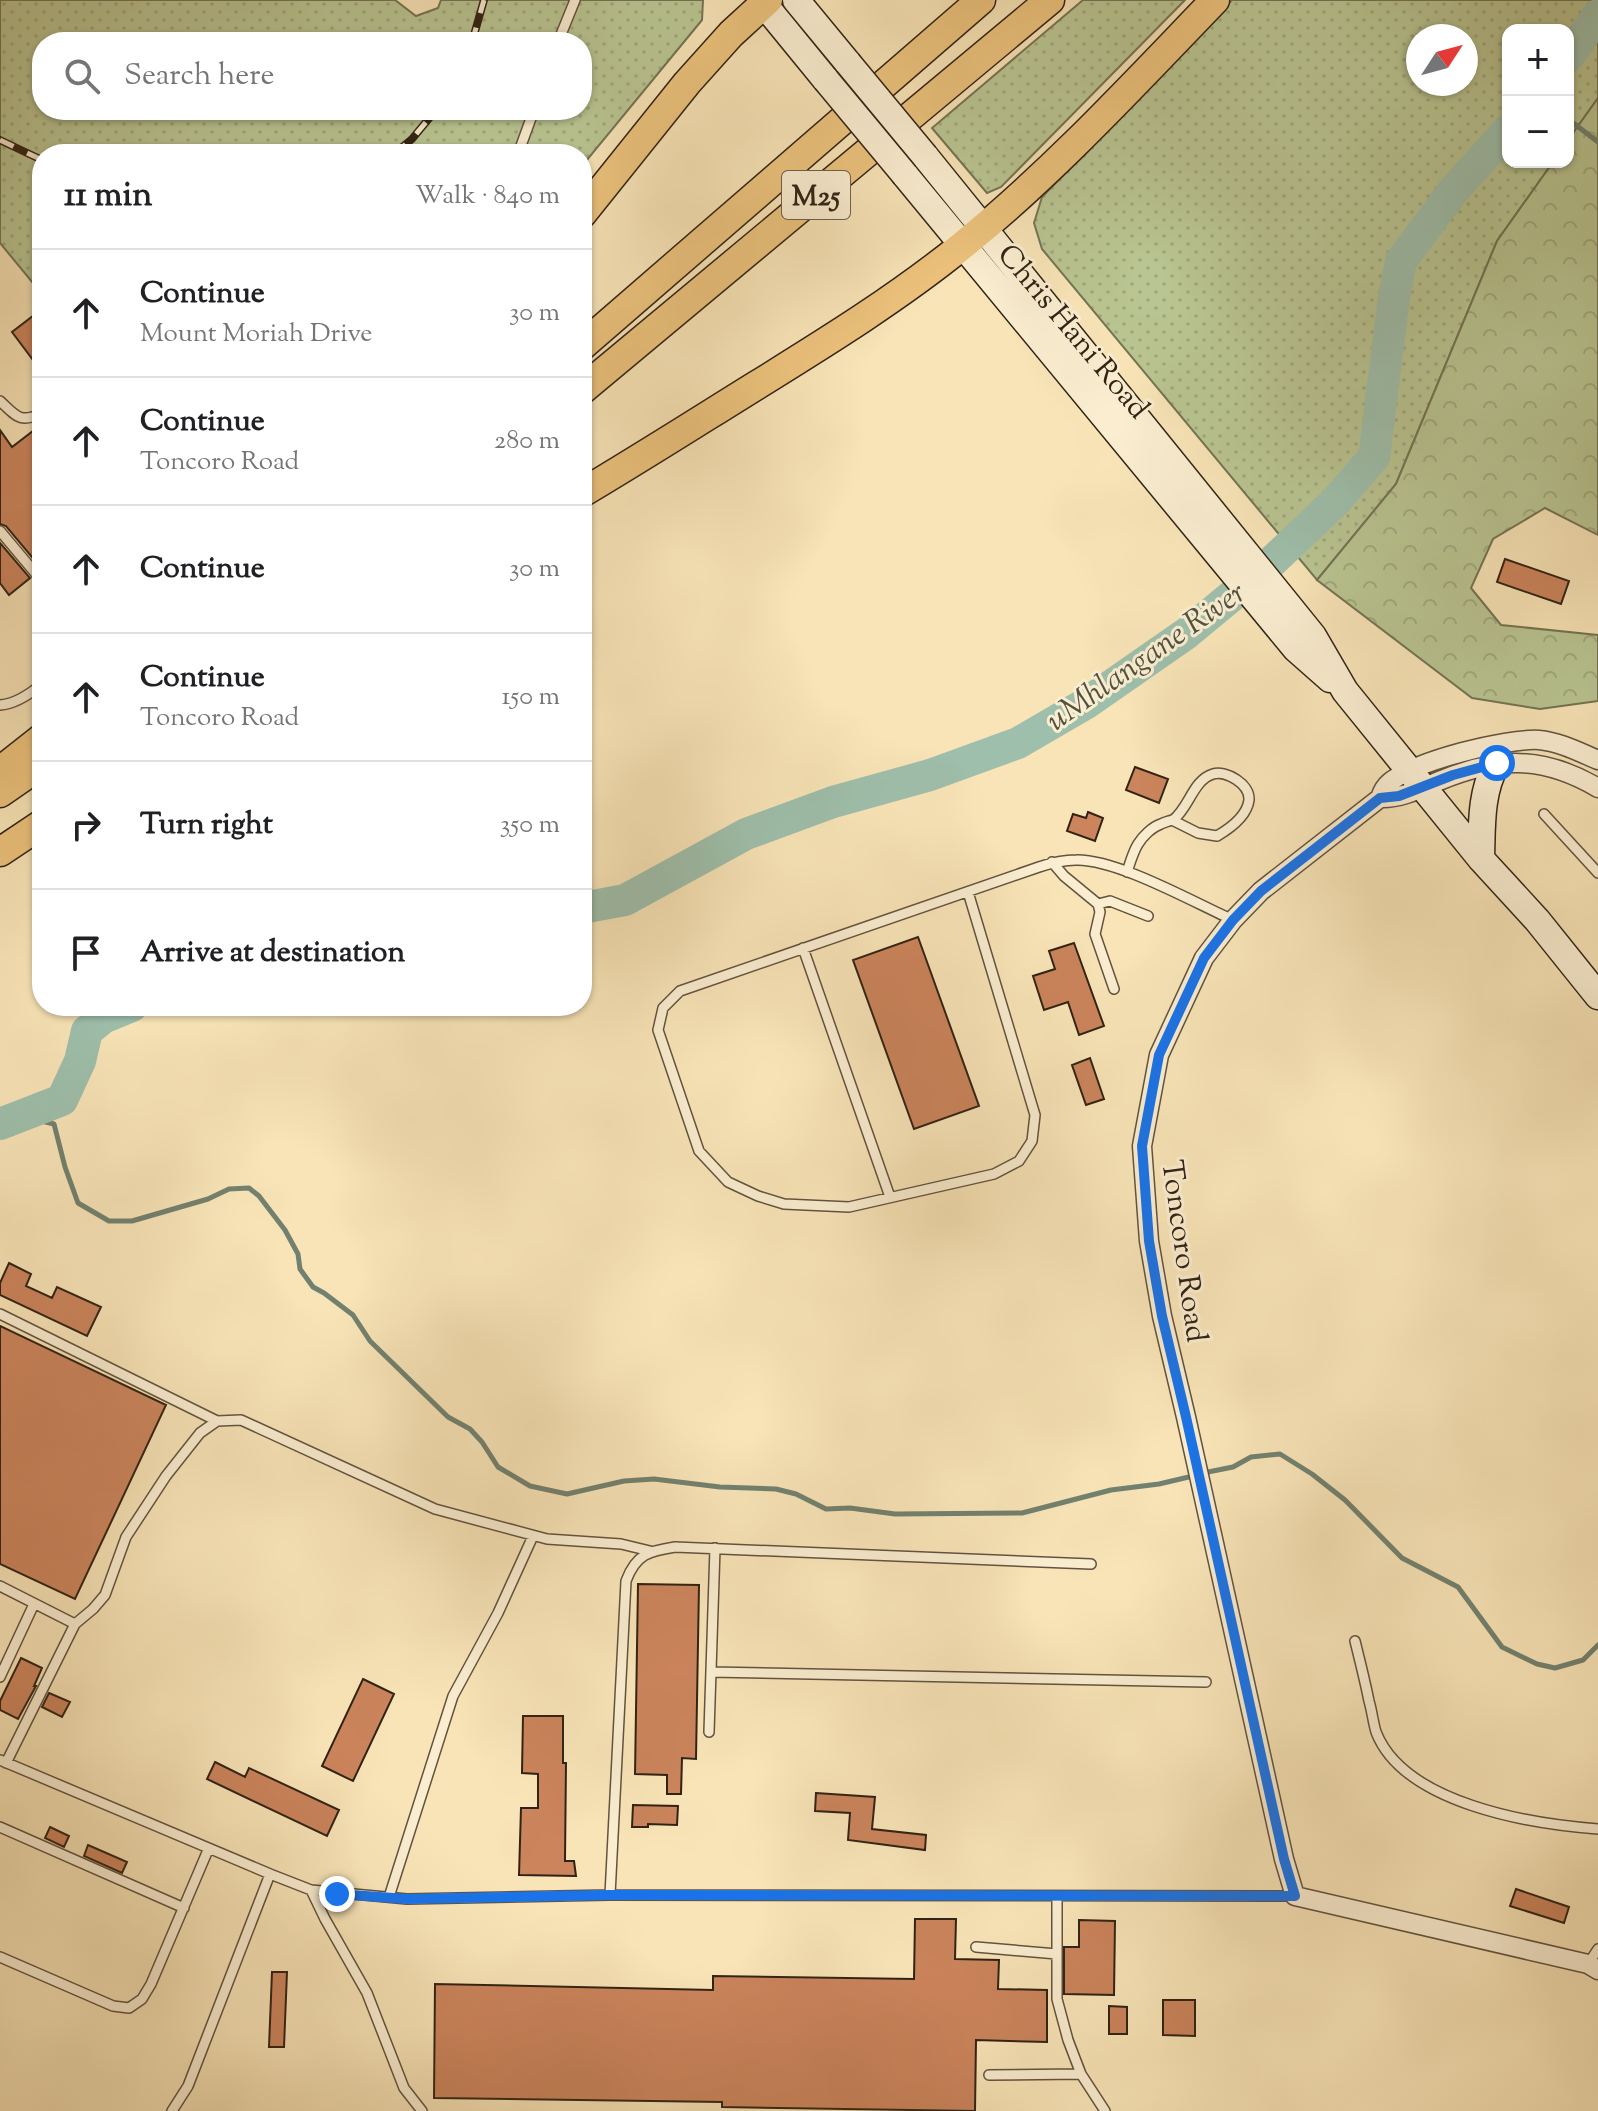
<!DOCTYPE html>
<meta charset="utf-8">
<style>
:root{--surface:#fff;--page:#f2f2f2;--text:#202124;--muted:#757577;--line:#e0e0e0}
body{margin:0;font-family:"Sorts Mill Goudy",serif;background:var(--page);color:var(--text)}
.controls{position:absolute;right:24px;top:24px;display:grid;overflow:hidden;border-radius:16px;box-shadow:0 2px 6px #0004}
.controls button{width:72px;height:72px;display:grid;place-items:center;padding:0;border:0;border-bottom:2px solid var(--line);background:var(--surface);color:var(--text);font:40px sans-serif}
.compass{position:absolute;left:1406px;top:24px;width:72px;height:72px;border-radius:50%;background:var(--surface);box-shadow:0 2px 6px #0004;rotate:54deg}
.stop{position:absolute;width:24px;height:24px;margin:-18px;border:6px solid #1a73e8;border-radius:50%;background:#fff}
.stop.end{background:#1a73e8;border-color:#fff;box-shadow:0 2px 8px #0008}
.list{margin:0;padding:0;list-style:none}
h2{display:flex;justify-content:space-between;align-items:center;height:104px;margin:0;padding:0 32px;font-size:34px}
h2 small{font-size:26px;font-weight:400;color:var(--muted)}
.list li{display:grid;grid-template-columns:52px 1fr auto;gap:24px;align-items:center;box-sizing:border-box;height:128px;padding:0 32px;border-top:2px solid var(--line)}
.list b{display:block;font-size:30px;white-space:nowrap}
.list p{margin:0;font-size:26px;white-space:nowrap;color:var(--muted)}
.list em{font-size:26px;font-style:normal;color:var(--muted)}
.icon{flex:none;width:44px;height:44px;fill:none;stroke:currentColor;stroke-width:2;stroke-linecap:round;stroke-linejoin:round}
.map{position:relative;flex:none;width:1598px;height:2111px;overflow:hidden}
.search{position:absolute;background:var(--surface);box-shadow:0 2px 6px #0004;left:32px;top:32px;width:560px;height:88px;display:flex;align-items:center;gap:20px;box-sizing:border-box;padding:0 28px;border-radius:32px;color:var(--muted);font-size:30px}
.panel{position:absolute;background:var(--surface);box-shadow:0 2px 6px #0004;left:32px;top:144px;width:560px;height:872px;border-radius:32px}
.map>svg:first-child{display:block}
.grass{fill:url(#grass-dots);stroke:#747454;stroke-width:2;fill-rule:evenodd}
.forest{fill:url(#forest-crowns);stroke:#747454;stroke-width:2}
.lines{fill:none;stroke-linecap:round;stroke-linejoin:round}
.stream{stroke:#72816f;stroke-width:5}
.river{stroke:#9ebfab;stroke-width:32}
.building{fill:#cb845c;stroke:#302315;stroke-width:2}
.service-casing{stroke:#62533e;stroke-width:12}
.minor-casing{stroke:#62533e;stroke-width:21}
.secondary-casing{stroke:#302315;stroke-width:29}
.primary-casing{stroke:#302315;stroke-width:31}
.service{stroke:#faedd0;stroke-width:9}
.minor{stroke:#faedd0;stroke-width:18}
.secondary{stroke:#faedd0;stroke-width:26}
.primary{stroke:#ecc27c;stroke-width:28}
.rail-casing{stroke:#302315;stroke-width:8}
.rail{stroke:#faedd0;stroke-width:5;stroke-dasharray:15;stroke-linecap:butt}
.secondary-bridge-casing{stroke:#302315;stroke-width:29;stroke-linecap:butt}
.secondary-bridge{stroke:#faedd0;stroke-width:26}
.route{stroke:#1a73e8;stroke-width:10}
.labels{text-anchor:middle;stroke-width:6;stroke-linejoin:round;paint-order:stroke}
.shield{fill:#faedd0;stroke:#6d604d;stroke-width:2}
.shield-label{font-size:28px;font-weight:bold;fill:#302315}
.street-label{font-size:30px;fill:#302315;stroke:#faedd0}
.water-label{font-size:32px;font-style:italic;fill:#515242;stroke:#faedd0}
</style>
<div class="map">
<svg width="1598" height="2111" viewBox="0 0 1598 2111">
<defs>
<pattern id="grass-dots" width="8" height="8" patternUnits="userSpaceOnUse" patternTransform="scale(2)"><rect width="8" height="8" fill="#b9c592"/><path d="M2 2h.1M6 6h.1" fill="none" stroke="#9fa97d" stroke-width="1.8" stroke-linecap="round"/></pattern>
<pattern id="forest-crowns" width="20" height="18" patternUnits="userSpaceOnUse" patternTransform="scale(2)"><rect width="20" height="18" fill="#b9c592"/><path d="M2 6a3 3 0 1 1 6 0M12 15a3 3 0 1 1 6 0" fill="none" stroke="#9fa97d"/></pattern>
</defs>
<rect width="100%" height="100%" fill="#f8e4b7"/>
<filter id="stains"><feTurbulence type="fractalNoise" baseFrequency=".0025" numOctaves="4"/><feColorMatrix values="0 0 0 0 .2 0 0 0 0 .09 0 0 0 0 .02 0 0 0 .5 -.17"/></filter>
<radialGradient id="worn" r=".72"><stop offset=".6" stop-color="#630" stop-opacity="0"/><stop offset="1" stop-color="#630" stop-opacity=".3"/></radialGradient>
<path class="grass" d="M0,0H395L416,16L438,8L441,0H703L702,20L582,166V154H42V294L0,243ZM42,42H582V110H42Z
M1083,0H1185L1001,187L987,193L932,128Z
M1232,0H1598V98L1568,140V30H1508V162H1553L1497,241L1396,484L1317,580L1042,249L1034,223L1042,197ZM1418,36H1466V84H1418Z"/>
<path class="forest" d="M1598,98V535L1545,508L1493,539L1471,588L1501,625L1598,635V701L1540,709L1472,698L1317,580L1396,484L1497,241L1553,162H1568V140Z"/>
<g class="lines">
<path class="stream" d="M1568,119L1598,142
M21,1116L54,1124L65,1167L78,1203L109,1221H132L208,1199L229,1189L249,1188L259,1196L285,1230L298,1254L300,1269L313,1287L324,1293L353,1315L370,1341L448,1417L470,1429L482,1442L498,1467L530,1486L567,1494L624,1481L654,1479L720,1487L776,1489L796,1494L826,1509L850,1508L895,1514L1022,1513L1111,1490L1159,1484L1193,1476
M1203,1473L1233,1467L1251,1457L1280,1454L1312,1474L1345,1500L1402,1558L1458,1587L1502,1647L1537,1664L1555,1668L1583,1660L1598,1645"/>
<path class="river" d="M1568,57L1598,15
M582,908L625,900L746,834L833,802L930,775L1018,743L1085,704L1187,633L1263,570L1335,502L1374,457L1394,297L1401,261L1453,191L1508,130
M0,1124L62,1100L80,1061L87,1031L103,1018L132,1006"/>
</g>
<path class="building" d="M42,309V372L12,332Z
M42,424V569L6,526L0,524V430L12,447Z
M0,543L30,578L9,595L0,583Z
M1505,559L1569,581L1561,604L1497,582Z
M1135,767L1168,779L1159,803L1126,790Z
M1088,812L1103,818L1095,841L1067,831L1073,814L1086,818Z
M918,937L979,1106L914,1129L853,960Z
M1074,943L1104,1026L1079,1035L1068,1002L1044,1010L1033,976L1055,969L1049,951Z
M1090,1058L1104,1099L1086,1105L1072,1065Z
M9,1263L31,1274L26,1286L52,1298L57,1287L101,1307L87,1336L0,1295V1283Z
M0,1326L166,1405L75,1599L0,1564Z
M638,1584L699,1585L696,1759L682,1758L681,1794H667V1775L635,1774Z
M21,1658L42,1668L34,1686H36L18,1719L0,1710V1701Z
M363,1679L394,1694L353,1781L322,1766Z
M49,1693L70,1702L62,1717L42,1707Z
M523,1716H563V1763H566L565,1861H574L576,1876L519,1875L521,1808H538V1774L522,1773Z
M215,1762L245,1777L249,1768L339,1810L327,1836L207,1779Z
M816,1793L875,1797L872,1829L926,1835L925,1850L848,1840L850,1813L815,1811Z
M633,1805L678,1806L677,1825L648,1824V1827H632Z
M50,1827L69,1836L64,1847L45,1838Z
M88,1845L127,1862L122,1873L84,1856Z
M1516,1889L1569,1907L1564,1923L1510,1906Z
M915,1919H956L955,1959L999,1960L998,1989L1047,1990V2042L976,2040L975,2111L722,2107V2102L434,2098L435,1984L713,1990V1976L914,1979Z
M1079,1920L1115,1921L1114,1995L1064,1994V1947H1079Z
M272,1972H287L284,2047H269Z
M1163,2000H1195V2036L1163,2035Z
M1109,2006L1127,2007V2034H1109Z"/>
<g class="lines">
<g class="service-casing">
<path id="service" d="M558,42L575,0
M518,154L534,110
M0,401C16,416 20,424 42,413
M0,531L42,581
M0,705C16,704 30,694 42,684
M1544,814L1598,873
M1052,862L1064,876L1098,904L1100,912L1095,934L1114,989
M1127,872C1130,863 1133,852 1138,844C1143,836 1152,827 1161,824C1162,823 1172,820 1173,820C1189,808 1193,780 1213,774C1226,770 1250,784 1249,800C1247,816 1229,829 1217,836L1198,833L1172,820
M968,892L1035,1115L1032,1141L1019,1161L994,1174L849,1207L784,1204L758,1196L728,1182L699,1151L658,1030L663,1008L680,991L1039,867C1051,863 1063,860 1076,860C1117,859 1193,902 1233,920
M1098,904L1110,901L1148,916
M803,948L890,1197
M0,1314L217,1421
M0,1586L75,1624
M1355,1641C1360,1661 1365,1681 1369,1701C1372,1711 1373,1722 1376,1732C1404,1804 1531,1824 1598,1829
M711,1672L1206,1682
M0,1677L34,1604
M709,1732L715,1548
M0,1760L270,1874L311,1890L407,1899L610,1895L1295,1896
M6,1763L75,1624L93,1609L105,1595L126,1537L166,1476L200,1433L217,1421L241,1420L435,1509L547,1539L621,1544L650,1551
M0,1827L184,1908
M311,1890L325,1919L367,1993L404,2088L422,2111
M610,1895L626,1581C636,1554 649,1551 675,1547L1091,1564
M389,1897L453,1696L498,1613L533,1536
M1057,1897V1999L1068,2040L1081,2074L1105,2111
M976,1947L1057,1954
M0,1957L113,2006L129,2008L142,1999L151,1984L208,1850
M1588,1964L1598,1949
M989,2075L1081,2074
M172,2111L188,2086L270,1874"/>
</g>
<g class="minor-casing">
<path id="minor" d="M1598,760C1579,752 1560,742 1539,740C1506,738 1414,761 1389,783C1384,787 1382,792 1380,798L1261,891L1233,920L1204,958L1159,1055L1142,1146L1149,1241L1162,1316L1186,1417L1284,1859L1295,1896L1588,1964L1598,1970
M1380,798C1400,799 1420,789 1439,781C1497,757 1542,755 1598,788"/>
</g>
<g class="secondary-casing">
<path id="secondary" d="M796,0L848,63
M763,3L826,80
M925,156L1313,636L1345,691L1481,859L1537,920L1598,996
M905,175L1296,649L1330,679
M1481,859C1482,827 1480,792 1497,763"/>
</g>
<g class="primary-casing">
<path id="primary" d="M582,214L687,83L731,34L768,0
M582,346L981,0
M582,390L1050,0
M582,493C641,458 699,421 757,385C828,341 899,297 963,245C1054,171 1134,84 1215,0
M0,771L42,738
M0,793L42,764
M0,852L42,824"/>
</g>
<use href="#service" class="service"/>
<use href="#minor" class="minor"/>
<use href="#secondary" class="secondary"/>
<use href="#primary" class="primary"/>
<g class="rail-casing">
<path id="rail" d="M472,42L484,0
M0,140L42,160
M394,154L412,139L436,110"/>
</g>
<use href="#rail" class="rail"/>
<g class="secondary-bridge-casing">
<path id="secondary-bridge" d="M848,63L925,156
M826,80L905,175"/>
</g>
<use href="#secondary-bridge" class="secondary-bridge"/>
</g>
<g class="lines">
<path class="route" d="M337,1894L407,1899L610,1895L1295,1896L1284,1859L1186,1417L1162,1316L1149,1241L1142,1146L1159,1055L1204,958L1233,920L1261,891L1380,798L1399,796L1453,775L1497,763"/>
</g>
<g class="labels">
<rect class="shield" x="782" y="171" width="68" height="48" rx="6"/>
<g class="shield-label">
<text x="816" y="205">M25</text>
</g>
<g class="street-label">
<text transform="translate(1074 331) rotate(50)" y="10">Chris Hani Road</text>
<text transform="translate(1185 1251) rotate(82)" y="10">Toncoro Road</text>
</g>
<g class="water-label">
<text transform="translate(1145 655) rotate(-35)" y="11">uMhlangane River</text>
</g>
</g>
<rect width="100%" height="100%" filter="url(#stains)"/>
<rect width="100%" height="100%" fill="url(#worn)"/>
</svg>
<div class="controls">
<button>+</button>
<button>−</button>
</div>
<svg class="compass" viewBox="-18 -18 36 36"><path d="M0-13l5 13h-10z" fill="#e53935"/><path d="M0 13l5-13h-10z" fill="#757577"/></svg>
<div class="stop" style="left:1497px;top:763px"></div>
<div class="stop end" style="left:337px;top:1894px"></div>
<div class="search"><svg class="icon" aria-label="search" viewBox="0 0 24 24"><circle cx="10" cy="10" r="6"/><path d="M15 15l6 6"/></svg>Search here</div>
<section class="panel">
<h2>11 min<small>Walk · 840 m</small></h2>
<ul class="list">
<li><svg class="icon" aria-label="ahead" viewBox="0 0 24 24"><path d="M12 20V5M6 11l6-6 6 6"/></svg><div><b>Continue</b><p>Mount Moriah Drive</p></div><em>30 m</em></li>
<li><svg class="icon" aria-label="ahead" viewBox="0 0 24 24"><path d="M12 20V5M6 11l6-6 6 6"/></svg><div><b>Continue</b><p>Toncoro Road</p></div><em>280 m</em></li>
<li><svg class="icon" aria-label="ahead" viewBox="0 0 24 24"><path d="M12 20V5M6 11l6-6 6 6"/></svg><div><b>Continue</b></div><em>30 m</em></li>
<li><svg class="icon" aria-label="ahead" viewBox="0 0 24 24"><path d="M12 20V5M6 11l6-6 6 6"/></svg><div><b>Continue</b><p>Toncoro Road</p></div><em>150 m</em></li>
<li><svg class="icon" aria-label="right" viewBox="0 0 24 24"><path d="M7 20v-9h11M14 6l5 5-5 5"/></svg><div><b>Turn right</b></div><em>350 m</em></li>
<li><svg class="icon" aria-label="arrive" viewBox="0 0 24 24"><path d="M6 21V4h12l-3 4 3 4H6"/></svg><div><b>Arrive at destination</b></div></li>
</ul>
</section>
</div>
